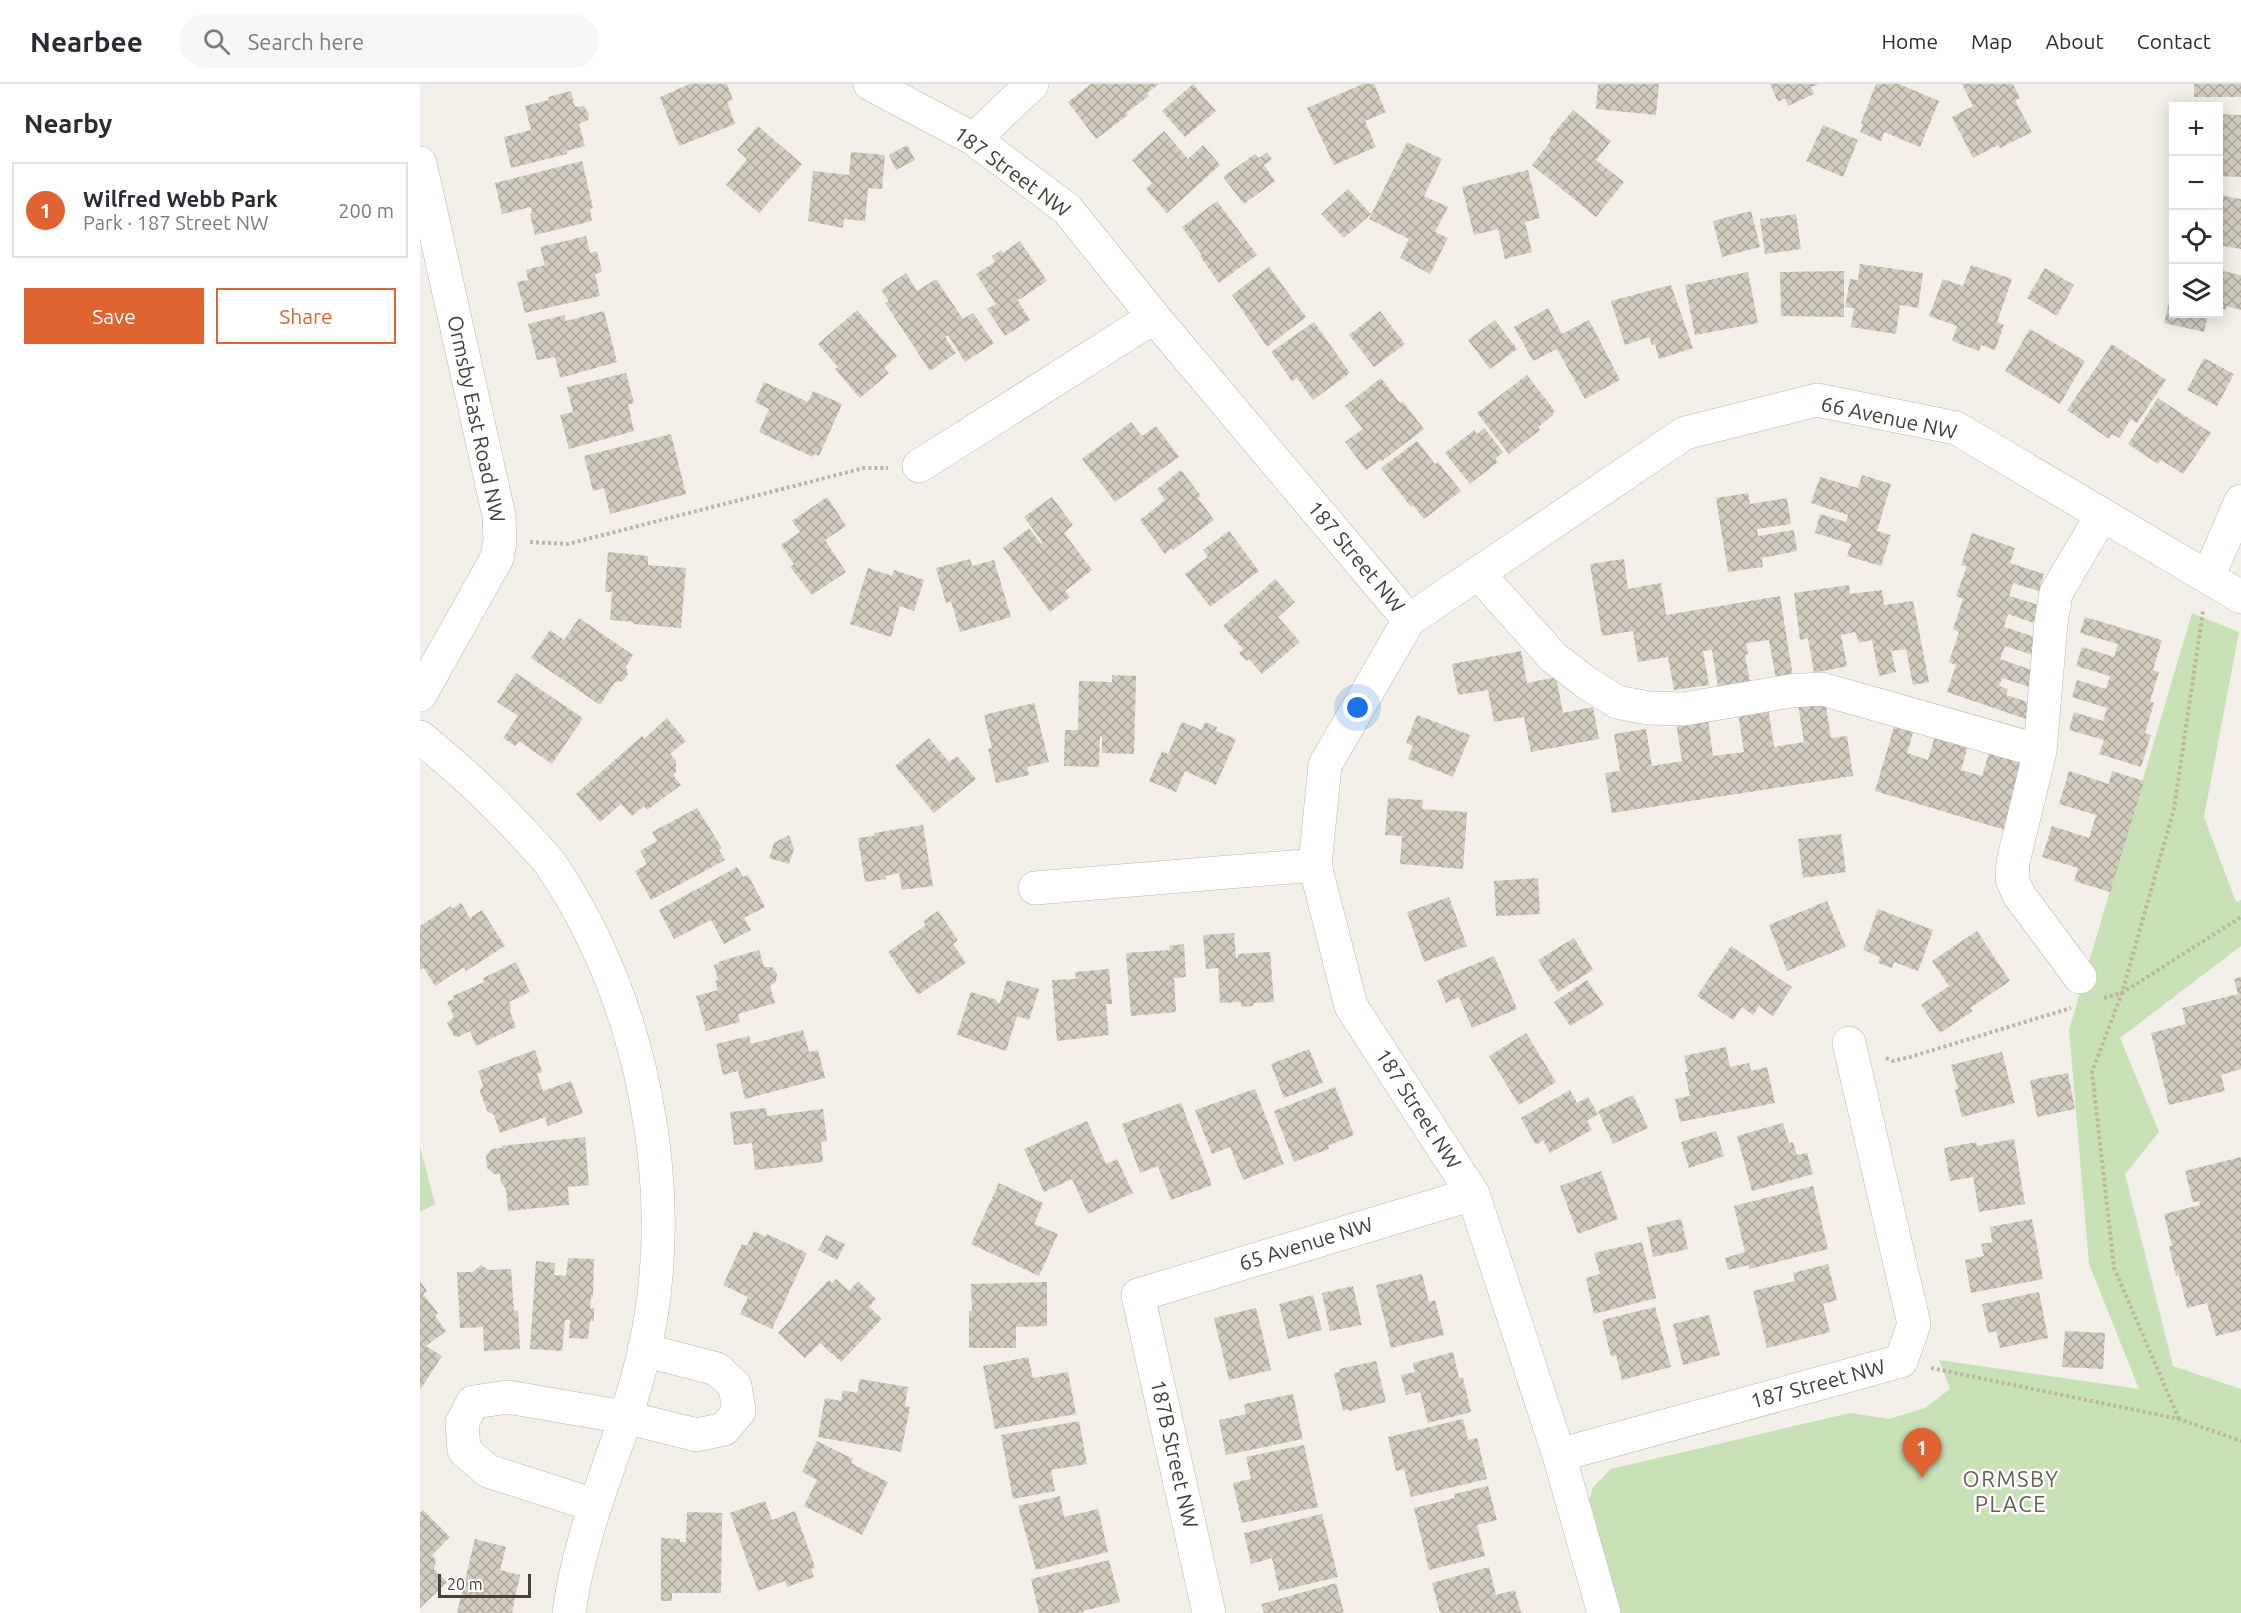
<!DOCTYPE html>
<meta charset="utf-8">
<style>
:root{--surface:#fff;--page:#f7f7f7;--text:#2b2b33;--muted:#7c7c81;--line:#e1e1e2;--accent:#e06431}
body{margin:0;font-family:Ubuntu,sans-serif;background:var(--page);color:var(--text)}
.controls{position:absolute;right:18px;top:18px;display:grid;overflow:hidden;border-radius:0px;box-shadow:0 3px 15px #0003}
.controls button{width:54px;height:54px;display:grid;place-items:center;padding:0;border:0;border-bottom:2px solid var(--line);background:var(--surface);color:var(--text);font:30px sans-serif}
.scale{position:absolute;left:18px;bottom:15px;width:93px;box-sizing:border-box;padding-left:6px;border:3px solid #454138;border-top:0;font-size:16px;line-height:21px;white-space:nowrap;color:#454138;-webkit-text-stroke:4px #fff;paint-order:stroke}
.you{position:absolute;left:938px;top:624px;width:21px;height:21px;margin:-15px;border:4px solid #fff;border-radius:50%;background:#1a73e8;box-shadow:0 0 0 9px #1a73e833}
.badge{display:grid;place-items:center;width:39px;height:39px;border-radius:50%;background:var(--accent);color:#fff;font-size:20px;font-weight:700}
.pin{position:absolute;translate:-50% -50px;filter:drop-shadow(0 2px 3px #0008)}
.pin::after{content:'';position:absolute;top:32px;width:21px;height:18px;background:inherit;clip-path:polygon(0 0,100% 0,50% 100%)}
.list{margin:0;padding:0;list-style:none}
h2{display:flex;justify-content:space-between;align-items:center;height:78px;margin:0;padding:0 24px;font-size:26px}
h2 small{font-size:20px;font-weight:400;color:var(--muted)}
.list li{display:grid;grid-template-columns:39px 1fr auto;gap:18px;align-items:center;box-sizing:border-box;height:96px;margin:0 12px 12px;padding:0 12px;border:2px solid var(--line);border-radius:0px}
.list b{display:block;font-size:22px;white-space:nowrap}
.list p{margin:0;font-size:20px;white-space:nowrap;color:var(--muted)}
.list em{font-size:20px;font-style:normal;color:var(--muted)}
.actions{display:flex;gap:12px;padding:18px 24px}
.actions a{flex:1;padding:14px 0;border:2px solid var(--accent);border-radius:0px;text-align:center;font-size:21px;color:var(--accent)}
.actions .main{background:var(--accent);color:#fff}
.icon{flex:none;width:33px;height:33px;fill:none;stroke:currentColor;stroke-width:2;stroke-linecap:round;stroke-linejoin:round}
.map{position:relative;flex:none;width:1821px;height:1529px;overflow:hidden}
header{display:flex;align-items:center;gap:36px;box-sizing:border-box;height:84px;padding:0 30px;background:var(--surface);border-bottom:2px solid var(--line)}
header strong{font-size:28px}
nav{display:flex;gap:33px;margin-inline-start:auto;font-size:21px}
.search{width:420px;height:54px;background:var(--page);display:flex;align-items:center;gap:15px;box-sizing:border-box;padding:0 21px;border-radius:33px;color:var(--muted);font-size:22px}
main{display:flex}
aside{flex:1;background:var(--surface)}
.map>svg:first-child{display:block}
.park{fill:#c8e1b6}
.building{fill:url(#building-cross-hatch)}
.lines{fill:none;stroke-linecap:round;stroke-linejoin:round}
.minor-casing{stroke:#bcb9ac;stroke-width:34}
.path{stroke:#bcb69f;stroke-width:4;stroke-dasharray:3 3;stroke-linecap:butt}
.minor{stroke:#fff;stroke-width:33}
.labels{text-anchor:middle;stroke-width:5;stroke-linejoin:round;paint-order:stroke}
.street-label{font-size:21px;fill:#454138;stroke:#fff}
.neighbourhood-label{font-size:22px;letter-spacing:1.5px;fill:#666050;stroke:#fff}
</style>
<header>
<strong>Nearbee</strong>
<div class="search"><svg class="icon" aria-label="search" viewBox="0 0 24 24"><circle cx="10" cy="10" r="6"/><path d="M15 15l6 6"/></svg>Search here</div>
<nav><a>Home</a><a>Map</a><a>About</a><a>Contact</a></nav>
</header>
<main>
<aside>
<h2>Nearby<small></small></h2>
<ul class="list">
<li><span class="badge">1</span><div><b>Wilfred Webb Park</b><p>Park · 187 Street NW</p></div><em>200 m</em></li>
</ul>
<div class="actions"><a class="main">Save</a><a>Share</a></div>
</aside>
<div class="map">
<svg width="1821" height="1529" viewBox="0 0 1821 1529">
<defs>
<pattern id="building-cross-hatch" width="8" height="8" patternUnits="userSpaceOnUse" patternTransform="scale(1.5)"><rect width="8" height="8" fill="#d2cdbf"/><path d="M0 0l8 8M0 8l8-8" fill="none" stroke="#aca89c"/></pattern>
</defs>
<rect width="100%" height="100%" fill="#f2f0e8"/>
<path class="park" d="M1772,529L1819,548L1784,733L1816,818L1821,816V862L1700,954L1739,1048L1705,1090L1753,1282L1821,1305V1529H1197L1167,1424L1173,1403L1191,1385L1430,1329L1469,1335L1505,1324L1530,1305L1519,1276L1719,1305L1669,1180L1649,946Z
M0,1063L15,1120L0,1128Z"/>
<path class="building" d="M270,0H307L313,16L307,18L315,40L259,62L240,13Z
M671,0H739L727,9L729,12L706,29L708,31L676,55L648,18Z
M773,0L796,27L765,53L742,27Z
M943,0H954L966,28L945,37L956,63L914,81L887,24Z
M1178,0H1239L1236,31L1176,25Z
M1350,0H1399L1391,3L1394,10L1368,22L1365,14L1358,18Z
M1456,0H1479L1519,17L1500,63L1464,48L1461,57L1440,48L1443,40L1441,39Z
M1542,0H1593L1600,14L1595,17L1612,48L1580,64L1578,61L1553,74L1532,33L1553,22Z
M1774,0H1821V13H1774Z
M151,7L155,23L164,22L169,30L168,36L159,40L165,62L147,67V70L91,84L84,53L111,46L105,22L129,16L128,13Z
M1153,26L1191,57L1176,76L1204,98L1176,133L1112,81L1131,57L1129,55Z
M1798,30L1821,31V93L1798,92Z
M1403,41L1438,56L1423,93L1386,77Z
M338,42L382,80L339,129L306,101L327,75L317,66Z
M744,47L768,75L783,61L800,81L747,129L726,105L732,99L712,76Z
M987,58L1022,75L1004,112L1028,123L1015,148L1028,154L1010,190L980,174L989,155L949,135Z
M487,61L495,76L476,86L469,71Z
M431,68L465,71L462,105L448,104L445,137L424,135L423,144L388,137L393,87L429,91Z
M847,68L852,75L844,81L855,97L824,120L803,93L835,70L839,74Z
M162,77L173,124L170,125L172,137L115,151L110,130L112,129L111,123L82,130L75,99Z
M1108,86L1120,134L1105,138L1112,168L1085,175L1078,145L1054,151L1042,103Z
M928,105L951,130L924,154L901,130Z
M1798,111L1821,115V165L1798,161Z
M797,117L837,171L799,199L780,172L782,171L762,143Z
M1331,127L1340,163L1302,173L1293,137Z
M1376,130L1381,165L1345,170L1340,135Z
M166,152L170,169L177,167L182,188L175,190L180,212L105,229L97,198L108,196L106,186L125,181L120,163Z
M600,157L627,197L600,215H597L610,236L585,252L567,225L576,220L556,190L575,178L572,172L581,166L583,169Z
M1440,180L1503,189L1498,224L1480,221L1476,250L1431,243L1434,224L1425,223L1430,195L1438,196Z
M1551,181L1592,195L1577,238L1584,241L1575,266L1561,261L1559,267L1532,257L1537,242L1509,232L1523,195L1543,202Z
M849,183L886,233L847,263L812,211Z
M1625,184L1654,201L1637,232L1607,214Z
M1798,186L1821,191V226L1806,222V226L1798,224Z
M1424,187V233L1361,232L1360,188Z
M1328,188L1338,239L1275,251L1265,201Z
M486,189L497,207L516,195L543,235L553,229L574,259L545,278L528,251L525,253L536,269L510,287L465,219L469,217L461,206Z
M1251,201L1273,264L1239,275L1235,260L1232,261L1229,253L1205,261L1191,217Z
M1753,202L1754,230H1788L1784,248L1744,239Z
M1128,224L1142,250L1169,236L1200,296L1165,315L1137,265L1113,277L1094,243Z
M437,226L477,272L464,284L469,289L440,314L415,285L418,283L398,260Z
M184,227L197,278L140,294L135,273L117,276L108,240L145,231L146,237Z
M960,227L985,260L954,283L929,251Z
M1075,236L1097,265L1070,285L1048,256Z
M894,238L930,289L893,316L877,294L872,297L851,268Z
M1610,245L1665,277L1640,320L1585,287Z
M1692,260L1746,296L1717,339L1711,335L1699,354L1692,350L1689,355L1647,326Z
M1784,274L1814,290L1797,322L1767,306Z
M206,289L214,319L208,320L214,347L149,365L140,331L153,328L147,303Z
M1107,291L1135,327L1132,330L1133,331L1118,343L1120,346L1089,370L1057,329Z
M961,294L980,319L983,318L1004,345L962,377L960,376L946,386L925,358L943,345L925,322Z
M344,298L388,318L393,307L422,320L399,372L394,370L393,373L339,348L349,325L335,318Z
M1738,314L1791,349L1763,390L1741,376L1738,380L1708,360Z
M711,338L722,352L736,342L759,373L695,418L662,375Z
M1064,344L1083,368L1075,375L1078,378L1050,400L1025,369L1054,346L1057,350Z
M251,350L266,410L190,430L184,404L173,407L164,372Z
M997,357L1015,380L1018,378L1041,407L1004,435L993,421L991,423L961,384Z
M761,386L781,412L778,414L794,436L753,466L752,464L745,470L720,436L745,416L737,405Z
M1442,391L1471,400L1457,447L1471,451L1461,482L1427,472L1431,460L1395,449L1400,430L1426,438L1428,431L1391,419L1400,393L1438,404Z
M1328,409L1330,420L1367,414L1371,440L1337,445L1338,452L1374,446L1377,467L1342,474L1343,483L1308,488L1296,414Z
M407,413L426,442L405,456L426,488L392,511L370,483L374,480L361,461L380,448L372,437Z
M632,413L653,441L644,449L672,486L645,507L650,513L630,528L583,464L609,444L621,460L623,459L604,433Z
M809,447L839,487L790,523L765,490L788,473L783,466Z
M1552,449L1595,464L1590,479L1624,490L1619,507L1593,499L1589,512L1622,522L1616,540L1588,530L1584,543L1618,554L1613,571L1585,562L1580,575L1615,587L1610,603L1582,594L1579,602L1588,605L1586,611L1611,619L1606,635L1527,608L1536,581L1529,578L1539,548L1533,545L1543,515L1536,512L1547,482L1541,481Z
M188,468L228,472V481L266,484L261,544L213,540L214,538L190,536L192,508H185Z
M550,475L552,482L574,476L591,533L540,548L531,517L526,519L516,484Z
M1204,475L1208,505L1241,499L1246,531L1360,512L1373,593L1356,595L1349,556L1326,559L1328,570L1325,571L1330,598L1298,603L1292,566L1283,567L1289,601L1254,606L1248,573L1218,578L1213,547L1182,552L1170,480Z
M448,484L472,492L474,486L504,496L494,527L480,522L471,553L430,540Z
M855,495L875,518L858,533L880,558L842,590L829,575L826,577L819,569L823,565L803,542Z
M1429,501L1430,510L1462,506L1464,521L1493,517L1509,598L1493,601L1486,565L1471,567L1476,588L1459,592L1452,556L1439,559L1435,548L1421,551L1427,582L1394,589L1388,554L1380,556L1374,509Z
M1665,533L1742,556L1733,586L1739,588L1730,617L1734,619L1725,649L1731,651L1721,683L1679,670L1684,656L1649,646L1654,628L1683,637L1687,624L1652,613L1657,596L1686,605L1690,592L1656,582L1662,563L1694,573L1698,560L1660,549Z
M159,534L213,571L206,583L208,590L203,597L195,598L180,621L111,574L130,546L144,556Z
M1101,567L1107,599L1136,593L1143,629L1173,623L1179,655L1111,668L1104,633L1074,638L1068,606L1038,611L1032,580Z
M96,589L163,634L132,680L99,657L95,662L83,654L98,632L77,618Z
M692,591L716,592L714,670L682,669V653L680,652L679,683L644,682L645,646H658L659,597L692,598Z
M1405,616L1411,654L1427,652L1433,692L1192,729L1185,689L1200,687L1194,650L1226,645L1232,682L1262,677L1256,639L1288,635L1293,672L1324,668L1318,629L1348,624L1354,663L1384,658L1378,620Z
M614,619L629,678L607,683L609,691L576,699L568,665L572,664L564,631Z
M997,631L1050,651L1033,693L988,675L993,662L986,659Z
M1477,633L1496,639L1487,669L1508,676L1517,646L1550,655L1541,686L1562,692L1571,662L1604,672L1592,748L1455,707Z
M247,634L266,657L250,670L256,677V688L253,691L261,701L227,726L224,722L212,732L201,720L180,738L156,710L222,652L224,655Z
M762,638L782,646L785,638L797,643L796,647L816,655L796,701L765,687L756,708L729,697L742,667L748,670Z
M509,654L529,678L537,672L556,695L514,729L475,682Z
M1649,687L1689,700L1692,687L1724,697L1690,808L1654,797L1658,784L1622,773L1632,742L1669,754L1676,731L1639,720Z
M968,714L1003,716L1002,725L1047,728L1043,785L980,780L982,752L965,751Z
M277,724L302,764L299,766L305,776L231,816L215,787L227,780L220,767L237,757L232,748Z
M503,741L513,802L482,806L479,789L465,792L466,795L445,798L438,754L454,752V749Z
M1421,750L1426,788L1383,794L1378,755Z
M369,751L374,765L369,780L349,774L354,759Z
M317,783L323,793L328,791L345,823L324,834L331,846L304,860L291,836L254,855L239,826Z
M1118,794L1120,830L1076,832L1074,797Z
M1029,813L1047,862L1004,878L987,828Z
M1407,817L1426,863L1367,887L1349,841Z
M41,819L50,834L62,826L85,862L46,887L44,883L15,902L4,884L0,886V842L31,822L32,825Z
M1458,825L1513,846L1498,887L1474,878L1472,884L1458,879L1460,873L1443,866Z
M518,827L538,856L533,860L546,879L498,911L468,868L506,841L503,837Z
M1557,847L1590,897L1550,924L1553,927L1520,949L1501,921L1529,902L1512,877Z
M814,849L816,874H818V870L850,868L854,918L833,919L834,922L821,923V918L800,919L798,884L786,885L783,851Z
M1154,854L1173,886L1138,908L1118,876Z
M764,860L766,893L754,894L756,928L711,932L706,869L750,866L749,862Z
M1311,862L1372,903L1353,932L1339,922L1333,931L1322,923L1313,936L1277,912Z
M339,866L344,883H352L357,890L356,898L350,902L355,919L318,930L320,938L286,947L276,912L298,906L295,897L298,896L294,881L299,880L298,878Z
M1074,872L1097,925L1052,944L1039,913L1026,919L1017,896Z
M96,878L110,908L89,918L91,922L90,928L96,943L56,962L50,947L38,953L34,952L27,939L34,933L27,918L34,915L33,912L64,898L63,894Z
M689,885L692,920H686L689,951L637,957L632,896L656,895L655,888Z
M1821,893V985L1801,991L1805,1007L1749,1021L1731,949L1766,940L1762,924L1818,910L1814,895Z
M587,896L619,905L609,936L597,932L586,967L537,951L551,908L577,916L576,918L580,919Z
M1167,896L1184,921L1150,942L1134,918Z
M383,946L389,968L398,966L405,994L325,1015L318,987L303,991L296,960L329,952L331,960Z
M1106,949L1136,998L1099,1021L1069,972Z
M1306,963L1310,983L1329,979L1331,987L1347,983L1355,1019L1260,1038L1255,1015L1270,1012L1265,988H1268L1264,972Z
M889,965L903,999L864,1014L851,980Z
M115,966L122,988L117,990L123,1007L151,997L163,1029L128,1042L125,1033L80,1049L74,1031L67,1027L60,1007L63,1001L58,987Z
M1582,968L1595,1019L1542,1033L1535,1006L1538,1005L1531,981Z
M1648,989L1655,1025L1617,1033L1610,996Z
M915,1003L934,1051L908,1062L909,1065L874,1078L854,1027Z
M835,1005L864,1080L823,1096L810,1063L792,1070L775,1026Z
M1150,1006L1157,1019L1168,1013L1178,1030L1167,1037L1172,1046L1130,1069L1123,1056L1116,1061L1101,1034Z
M1213,1011L1228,1044L1193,1060L1178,1027Z
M761,1019L792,1101L751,1116L738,1082L720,1089L702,1040Z
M346,1024L347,1032L403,1025L407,1057L401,1058L403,1078L335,1086L332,1059L314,1061L310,1028Z
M667,1037L686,1080L697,1075L713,1109L668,1130L652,1095L624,1108L604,1065Z
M1363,1039L1369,1059L1373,1058L1377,1071L1387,1069L1393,1090L1332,1107L1317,1052Z
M1296,1047L1304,1072L1269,1084L1261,1058Z
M165,1053L169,1101L148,1103L149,1121L88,1127L86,1105L81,1099L80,1090H74L67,1084L66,1072L72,1065L82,1064V1062Z
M1594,1055L1605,1120L1559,1128L1553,1093L1530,1097L1524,1064L1556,1058L1557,1062Z
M1821,1073V1246L1796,1252L1787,1219L1767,1224L1759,1191L1756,1192L1749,1162H1752L1744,1130L1780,1121L1779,1117L1773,1118L1765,1087Z
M1181,1087L1198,1135L1158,1150L1140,1102Z
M579,1099L623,1119L614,1140L638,1150L619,1192L551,1160Z
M1393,1102L1408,1165L1329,1185V1181L1308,1186L1305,1174L1325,1168L1314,1122Z
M1261,1135L1268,1165L1233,1173L1227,1143Z
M1612,1135L1623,1195L1551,1209L1545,1176L1564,1172L1561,1160L1572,1158L1570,1143Z
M334,1147L346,1153L347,1150L387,1169L352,1245L320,1230L328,1213L303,1201L322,1160L327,1162Z
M406,1151L425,1160L417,1176L398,1166Z
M1222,1158L1236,1214L1174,1230L1166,1194L1180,1190L1174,1169Z
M148,1174L174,1175L173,1213H171L170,1224H174V1237H170L168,1255L149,1254L150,1236H145L142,1267L110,1265L116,1177L135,1179L134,1191L146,1192Z
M1408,1180L1417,1216L1403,1220L1410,1248L1347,1264L1333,1207L1375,1197L1373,1189Z
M61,1181L69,1186L91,1185L94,1227L98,1226L100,1265L64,1267L63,1243L40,1244L37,1188H53Z
M1002,1190L1009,1218L1015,1216L1024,1251L971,1264L956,1201Z
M416,1195L429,1207L438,1197L456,1215L449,1223L462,1235L421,1278L400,1259L385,1274L358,1249L409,1196L412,1199Z
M0,1197L7,1207L3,1210L18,1229L15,1232L26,1247L6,1262L22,1272L0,1306Z
M627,1198V1242L596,1243V1264H549V1227H552L551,1200Z
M933,1202L942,1241L910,1247L902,1209Z
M1619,1208L1628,1254L1580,1264L1576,1247L1568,1249L1562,1220Z
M893,1211L902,1246L868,1255L859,1220Z
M1235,1223L1251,1283L1202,1296L1196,1271L1191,1273L1182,1236Z
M836,1224L851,1286L809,1296L794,1234Z
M1289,1231L1300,1271L1263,1281L1253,1240Z
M1645,1247L1685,1249L1683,1285L1642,1283Z
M1033,1268L1039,1294H1043L1051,1328L1008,1339L1000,1308L986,1311L981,1291L995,1288L993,1279Z
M608,1273L613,1294L648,1288L656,1330L575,1345L563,1282Z
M956,1277L966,1318L929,1327V1325L923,1327L914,1289L920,1288L919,1285Z
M440,1295L488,1303L485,1322L490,1323L481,1368L398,1353L405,1314L421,1317L423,1306L437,1309Z
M873,1310L883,1355L806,1371L799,1336L826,1330L824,1320Z
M1043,1335L1048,1356L1057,1354L1067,1395L991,1413L984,1385L976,1387L968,1353Z
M659,1337L667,1380L631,1386L635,1407L593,1415L581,1351Z
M397,1357L433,1375L431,1379L468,1398L442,1451L384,1422L397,1396L382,1388Z
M884,1361L898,1423L822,1439L813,1399L831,1395L826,1373Z
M1068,1402L1077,1436L1057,1441L1065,1472L1009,1486L994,1424L1035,1414L1034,1410Z
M640,1412L644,1433L678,1425L688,1468L616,1486L598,1422Z
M345,1417L352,1436L375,1427L395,1483L391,1485L394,1493L367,1503L365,1497L338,1507L310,1429Z
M3,1426L30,1453L12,1471L16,1476L14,1485L27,1498L0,1524V1429Z
M267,1428L302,1429L301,1509H252V1517H241V1454L260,1455V1458H266Z
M902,1430L918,1493L859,1507L852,1474L831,1480L824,1449Z
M55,1455L86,1463L80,1486L100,1491L92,1529H37Z
M689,1476L700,1518L663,1527V1529H619L611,1495Z
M1069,1483L1076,1511L1095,1506L1101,1529H1020L1012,1499Z
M916,1499L924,1529H844L841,1520Z"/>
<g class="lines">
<g class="minor-casing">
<path id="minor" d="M450,0L554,55L647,125L734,233L989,536
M554,55L612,0
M0,79L79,432L80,457L77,474L0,611
M499,382L734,233
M1058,489L1133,573L1167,599L1197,618L1228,624L1264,625L1370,607L1402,605L1620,667L1631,539L1636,509L1682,431
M1788,493L1821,417
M0,653C38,684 70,713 103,749C112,760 124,770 132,782C223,918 260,1104 225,1264C205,1354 161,1437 149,1529
M1620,667L1593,778L1592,795L1599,811L1660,893
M615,804L895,781
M1139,1371L1481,1277L1494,1240L1429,959
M174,1421L68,1387L44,1366L42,1339L53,1318L88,1313L204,1333L277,1351L304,1345L319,1327L315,1302L297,1285L224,1266
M789,1529L718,1211L1053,1110
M1184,1529L1139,1371L1053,1110L931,922L895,781L905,681L989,536L1265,349L1397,316L1536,344L1821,513"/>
</g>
<path class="path" d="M110,458L148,460L444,384H468
M1684,914L1702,909L1821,833
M1466,974L1473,977L1490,973L1651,924
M1511,1284L1759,1335L1821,1357
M1759,1335L1694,1184L1672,988L1702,909L1754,725L1783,527"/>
<use href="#minor" class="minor"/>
</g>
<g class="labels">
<g class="street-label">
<text transform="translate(592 88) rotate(36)" y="7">187 Street NW</text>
<text transform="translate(1469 334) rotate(12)" y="7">66 Avenue NW</text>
<text transform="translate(56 335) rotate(78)" y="7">Ormsby East Road NW</text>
<text transform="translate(936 473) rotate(50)" y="7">187 Street NW</text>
<text transform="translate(998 1025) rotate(57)" y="7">187 Street NW</text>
<text transform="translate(886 1160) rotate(-17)" y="7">65 Avenue NW</text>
<text transform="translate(1398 1300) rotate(-15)" y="7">187 Street NW</text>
<text transform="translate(754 1370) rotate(77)" y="7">187B Street NW</text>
</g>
<g class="neighbourhood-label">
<text x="1591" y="1403">ORMSBY<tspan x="1591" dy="25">PLACE</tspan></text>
</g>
</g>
</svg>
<div class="controls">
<button>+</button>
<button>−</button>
<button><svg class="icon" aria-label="locate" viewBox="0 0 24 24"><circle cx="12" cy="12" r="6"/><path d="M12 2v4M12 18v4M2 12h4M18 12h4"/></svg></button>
<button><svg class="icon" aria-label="layers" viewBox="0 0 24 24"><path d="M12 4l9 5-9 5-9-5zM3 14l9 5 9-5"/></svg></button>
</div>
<div class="scale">20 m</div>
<div class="you"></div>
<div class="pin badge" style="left:1502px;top:1394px">1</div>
</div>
</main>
